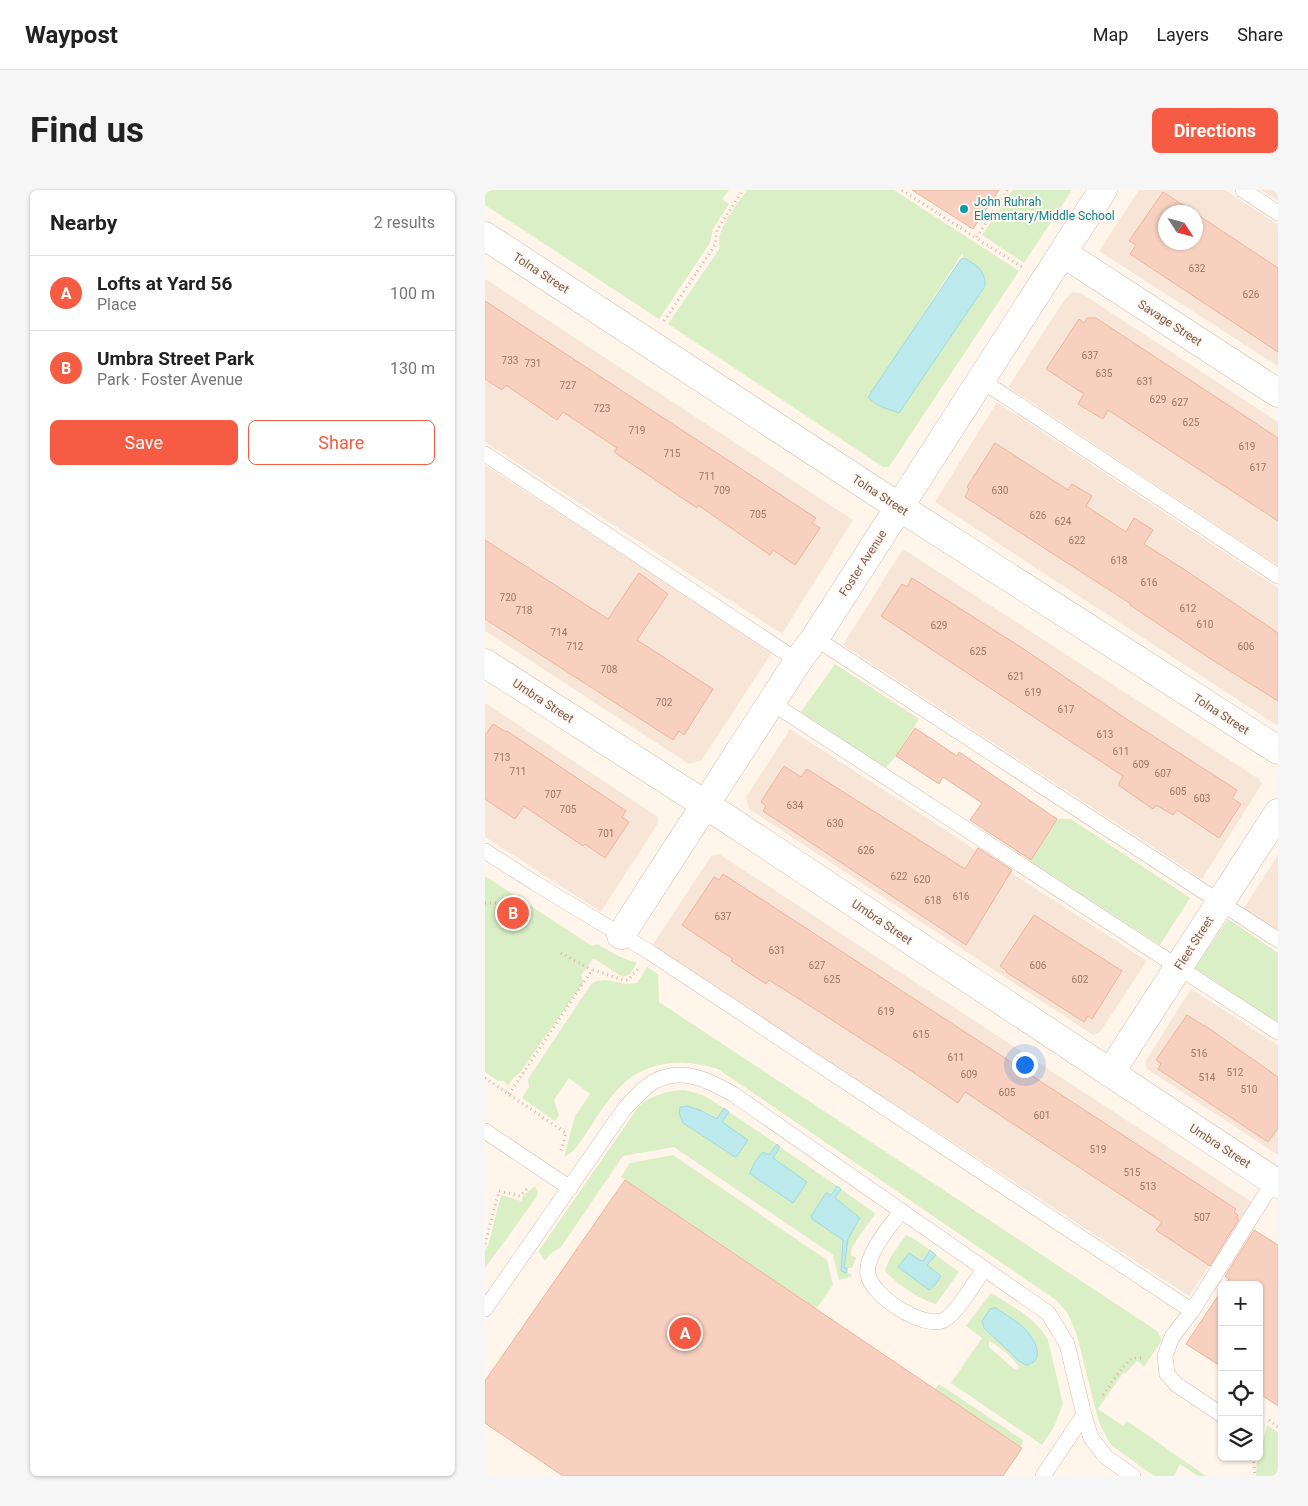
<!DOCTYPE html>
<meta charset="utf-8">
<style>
:root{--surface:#fff;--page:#f6f6f6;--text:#222;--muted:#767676;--line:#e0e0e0;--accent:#f55c43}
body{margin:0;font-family:Roboto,sans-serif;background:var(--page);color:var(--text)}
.controls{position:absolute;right:15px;bottom:15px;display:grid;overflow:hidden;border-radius:8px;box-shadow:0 1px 4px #0004}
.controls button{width:45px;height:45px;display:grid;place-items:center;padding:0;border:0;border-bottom:1px solid var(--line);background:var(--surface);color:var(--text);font:25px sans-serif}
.compass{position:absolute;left:673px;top:15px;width:45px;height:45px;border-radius:50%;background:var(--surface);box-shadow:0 1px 4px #0004;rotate:126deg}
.you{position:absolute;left:539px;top:874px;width:18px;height:18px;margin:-12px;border:4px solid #fff;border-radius:50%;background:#1a73e8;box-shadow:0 0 0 8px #1a73e833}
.badge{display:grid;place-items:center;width:32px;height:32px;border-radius:50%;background:var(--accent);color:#fff;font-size:16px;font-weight:700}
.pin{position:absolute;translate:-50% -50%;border:2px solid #fff;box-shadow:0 1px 5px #0006}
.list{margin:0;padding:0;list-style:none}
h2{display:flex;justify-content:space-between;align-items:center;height:65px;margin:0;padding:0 20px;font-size:21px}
h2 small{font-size:16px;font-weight:400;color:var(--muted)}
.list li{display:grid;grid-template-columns:32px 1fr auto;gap:15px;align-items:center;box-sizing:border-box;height:75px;padding:0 20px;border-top:1px solid var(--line)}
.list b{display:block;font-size:19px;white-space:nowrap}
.list p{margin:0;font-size:16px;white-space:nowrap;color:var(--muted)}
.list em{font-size:16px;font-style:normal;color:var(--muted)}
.actions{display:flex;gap:10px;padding:15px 20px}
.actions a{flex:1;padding:11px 0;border:1px solid var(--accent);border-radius:8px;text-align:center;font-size:18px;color:var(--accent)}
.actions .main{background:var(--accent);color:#fff}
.icon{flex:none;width:28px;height:28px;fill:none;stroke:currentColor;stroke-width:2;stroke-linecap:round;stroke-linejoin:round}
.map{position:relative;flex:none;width:793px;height:1286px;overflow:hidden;border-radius:8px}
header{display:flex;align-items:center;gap:30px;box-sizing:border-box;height:70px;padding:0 25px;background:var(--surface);border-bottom:1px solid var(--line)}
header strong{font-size:24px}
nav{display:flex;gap:28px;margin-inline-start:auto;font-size:18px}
.intro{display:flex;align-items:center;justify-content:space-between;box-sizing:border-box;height:120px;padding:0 30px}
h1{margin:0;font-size:35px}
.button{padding:12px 22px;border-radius:8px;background:var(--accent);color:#fff;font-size:18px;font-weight:700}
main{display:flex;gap:30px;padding:0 30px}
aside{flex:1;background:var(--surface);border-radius:8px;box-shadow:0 1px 4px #0004}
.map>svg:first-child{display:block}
.residential{fill:#f7e6d8;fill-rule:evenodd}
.green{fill:#daefc6;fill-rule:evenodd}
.water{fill:#bbe9ec;stroke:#a0dadf}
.building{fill:#f7d0bf;stroke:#ecb49d}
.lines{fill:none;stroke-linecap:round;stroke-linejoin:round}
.lane-casing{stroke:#d4bbad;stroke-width:16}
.street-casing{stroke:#d4bbad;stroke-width:29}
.path{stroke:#deb3a0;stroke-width:3;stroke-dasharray:1 4;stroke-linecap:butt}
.lane{stroke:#fff;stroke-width:15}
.street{stroke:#fff;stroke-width:28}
.culture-dot{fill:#0f9aa8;stroke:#fff9f3;stroke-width:2}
.labels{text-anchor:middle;stroke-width:4;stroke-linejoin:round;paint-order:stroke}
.number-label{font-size:10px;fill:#9c7566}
.culture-label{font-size:12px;fill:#0d838f;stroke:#fff9f3;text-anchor:start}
.street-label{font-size:12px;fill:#7e5749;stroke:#fff9f3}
</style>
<header>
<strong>Waypost</strong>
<nav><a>Map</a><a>Layers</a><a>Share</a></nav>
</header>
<div class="intro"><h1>Find us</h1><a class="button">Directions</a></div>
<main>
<aside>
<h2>Nearby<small>2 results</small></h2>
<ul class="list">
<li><span class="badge">A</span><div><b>Lofts at Yard 56</b><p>Place</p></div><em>100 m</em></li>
<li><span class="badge">B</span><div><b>Umbra Street Park</b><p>Park · Foster Avenue</p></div><em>130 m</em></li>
</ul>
<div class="actions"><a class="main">Save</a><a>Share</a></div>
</aside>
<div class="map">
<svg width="793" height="1286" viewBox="0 0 793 1286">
<rect width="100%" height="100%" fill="#fff5ea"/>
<path class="residential" d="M654,0H740L793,35V176L614,61ZM681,22H711V52H681Z
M776,0H793V11Z
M0,89L368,330L297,444L0,252Z
M587,102L596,103L793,232V376L523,197L578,112Z
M512,212L793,398V536L450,312Z
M0,275L287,462L217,570L204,574L0,441Z
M418,359L774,589L777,594L717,689L358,455Z
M0,513L173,627V633L116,722L0,647Z
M305,539L662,771L615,842L608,845L264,619L261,607Z
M234,664L767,1012L704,1106L167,756L226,666Z
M793,665V742L758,720Z
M706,799L793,855V965L662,879L660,872Z"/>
<path class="green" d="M0,0H244L237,9L244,14L228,39L225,53L174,129L0,15Z
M262,0H409L534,81L404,277H398L183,134L235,58C229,41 252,15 262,0ZM477,64L479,68C490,73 501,82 500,96L414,223C402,219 392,217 384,208Z
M528,0H587L539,73L497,45Z
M350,474L434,529L411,566L401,578L316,522Z
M572,629H586L705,708L675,755L545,671Z
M0,686L107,756L112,754L133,766L152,773L145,784L138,787L111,770L108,769L96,785L98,793L34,884L29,887L23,896L19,891H13L0,882Z
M743,729L793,763V833L710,778Z
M162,777L173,784L174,812L672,1141L677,1150L659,1177L652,1171L641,1183H638L613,1219L638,1236L642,1231L721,1286H713L695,1274L689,1286H669L626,1255L616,1237L612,1225L591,1142L582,1122L571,1110L233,879C201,868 161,870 136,896C124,908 115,922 106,936C98,947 92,961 79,967L90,926L105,904L84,888L69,910L74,925L70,931L37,908L44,897L43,889L106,794C121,784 135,797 152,793Z
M200,900L218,905L239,918L233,929L220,922L202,916L203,937L250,967L263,950L237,932L244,922L292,954L284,965L265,984L308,1013L320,991L287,968L295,957L352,996L326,1027L327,1029L358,1050L356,1081L366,1084L367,1087L354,1090L348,1065L189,957L138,966L76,1057L65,1064L60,1071L54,1062L55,1059L154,916C167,905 184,900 200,900Z
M188,965L342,1070L348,1095L331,1119L136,987L145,973Z
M50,996L53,1002L51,1008L0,1078V1060L3,1056L16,1005L36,1011L39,1005Z
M356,999L387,1021L390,1024L367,1057L366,1065L371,1068L367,1078H359L363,1048L375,1030L350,1008Z
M421,1045L426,1047L445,1060L439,1070L436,1071L424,1063L413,1077L446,1099L456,1086L442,1075L451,1065L474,1082L451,1114C437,1111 411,1093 401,1082L400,1080L405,1068Z
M506,1103C526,1116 552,1128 563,1150L578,1214L569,1237L557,1255L466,1193L497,1148L481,1136ZM511,1118L541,1141L546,1145L553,1161L527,1165L499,1138L497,1131ZM504,1151C512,1154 532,1171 534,1178L532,1180L529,1179L504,1157Z
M454,1194L538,1250L536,1257L450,1199Z
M782,1235L793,1242V1286H771L772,1267H774Z"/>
<path class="water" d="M479,68C491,74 501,81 500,96L414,223C401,218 393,218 383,207L476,69Z
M202,916L215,920L232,929L239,918L244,922L237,932L263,950L252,966L250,967L198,933L194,923L195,917Z
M292,954L295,957L288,968L322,992L308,1013L265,984C266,977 273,967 278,962L284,965Z
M352,996L356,999L350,1008L375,1028L363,1049L359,1078H362V1083L356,1081L358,1050L327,1029L326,1026L341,1003L346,1005Z
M445,1060L451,1065L442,1075L456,1086L450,1095L444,1100L413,1077L424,1063L436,1071L439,1070Z
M508,1118H511C522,1126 538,1134 545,1145C553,1156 558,1172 541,1175L534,1171L499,1138L497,1131L505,1119Z"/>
<path class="building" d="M427,0H514L488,39Z
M678,2L709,22H680V52H710V23L793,78V162L645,64L651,55L644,51Z
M0,111L331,328L327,333L335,338L310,375L288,360L285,365L213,315L212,318L129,262L132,258L78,222L72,230L21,195L17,200L0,189Z
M602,128H611L793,248V331L623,220L618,229L593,214L599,204L561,179L594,129L599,133Z
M510,253L583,300L587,294L607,306L601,316L641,342L649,328L668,340L659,354L700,380L793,443V511L729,471L645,415L646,414L480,307L484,299L482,297Z
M0,350L123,429L154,383L183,404L152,450L228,499L199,545L194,541L188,550L0,429Z
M427,388L534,456L643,530L752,600L747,608L756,614L734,648L692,620L688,625L671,615L668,619L633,595L638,586L396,426L417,394L422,397Z
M8,534L21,542L22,541L141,621L137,627L144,632L120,668L100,654L98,656L39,616L30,629L0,609V545Z
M430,538L472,566L474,562L572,629L546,670L485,630L497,613L458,587L454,594L411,566Z
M299,576L316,587L322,579L480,679L493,658L527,680L481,755L278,621L281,616L276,612Z
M238,684L751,1019L749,1022L753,1025L751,1028L754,1029L725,1076L671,1040L677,1032L480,902L473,913L425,880L300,800L284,790L281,794L246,771L248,769L197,735L229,687L234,690Z
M549,725L637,781L607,829L603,826L599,832L521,782L522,781L515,776Z
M702,825L719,836V835L793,887V938L783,952L673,879L676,874L671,870Z
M140,990L537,1258L518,1286H78L0,1233V1191Z
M769,1040L793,1055V1216L774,1203V1095H740L744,1089L740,1086Z
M737,1100V1177L701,1154Z"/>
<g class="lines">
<g class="lane-casing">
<path id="lane" d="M758,0L793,23
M496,190L793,386
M0,264L313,471
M330,448L793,750
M287,513L793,842
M0,661L50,693L166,763L707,1121
M0,941L85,998
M416,1022C405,1036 379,1066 383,1085C387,1106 439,1140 459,1130C472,1123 490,1092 499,1079
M0,1119L140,918C148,910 160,896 170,891C198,877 223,890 248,904L563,1123L582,1154L599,1225L606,1248L622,1268L648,1286
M737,1225L692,1195L682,1184L680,1166L687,1147L707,1121L789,991
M558,1286L599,1225"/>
</g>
<g class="street-casing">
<path id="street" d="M0,46L391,302L793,560
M578,63L793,203
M0,473L244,630L793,994
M136,745L313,471L330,448L618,0
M625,883L793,623"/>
</g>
<path class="path" d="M417,0L491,48
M522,0L491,48L537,77
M179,131L230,55L232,40L258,0
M0,713H34L36,710
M76,763L107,780
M0,888L81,943L75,964
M24,904L107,780C119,782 131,790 143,790L153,779
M0,1054L14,1001L35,1006L44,997
M618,1205L637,1178L647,1168H659
M784,1230L793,1237
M768,1267L770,1286"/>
<use href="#lane" class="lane"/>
<use href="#street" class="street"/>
</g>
<circle class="culture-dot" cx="479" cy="19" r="5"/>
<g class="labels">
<g class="number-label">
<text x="712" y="82">632</text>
<text x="766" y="108">626</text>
<text x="605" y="169">637</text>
<text x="25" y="174">733</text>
<text x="48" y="177">731</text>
<text x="619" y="187">635</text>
<text x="660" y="195">631</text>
<text x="83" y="199">727</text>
<text x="673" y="213">629</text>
<text x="695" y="216">627</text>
<text x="117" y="222">723</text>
<text x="706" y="236">625</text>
<text x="152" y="244">719</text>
<text x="762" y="260">619</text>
<text x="187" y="267">715</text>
<text x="773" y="281">617</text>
<text x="222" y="290">711</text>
<text x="237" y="304">709</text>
<text x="515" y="304">630</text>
<text x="273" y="328">705</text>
<text x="553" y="329">626</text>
<text x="578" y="335">624</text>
<text x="592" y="354">622</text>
<text x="634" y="374">618</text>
<text x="664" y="396">616</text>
<text x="23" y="411">720</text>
<text x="703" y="422">612</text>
<text x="39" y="424">718</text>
<text x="720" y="438">610</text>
<text x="454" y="439">629</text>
<text x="74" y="446">714</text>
<text x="90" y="460">712</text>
<text x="761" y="460">606</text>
<text x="493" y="465">625</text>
<text x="124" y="483">708</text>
<text x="531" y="490">621</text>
<text x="548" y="506">619</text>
<text x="179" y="516">702</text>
<text x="581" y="523">617</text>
<text x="620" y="548">613</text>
<text x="636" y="565">611</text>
<text x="17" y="571">713</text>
<text x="656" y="578">609</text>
<text x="33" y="585">711</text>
<text x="678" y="587">607</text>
<text x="693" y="605">605</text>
<text x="68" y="608">707</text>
<text x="717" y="612">603</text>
<text x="310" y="619">634</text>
<text x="83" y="623">705</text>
<text x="350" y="637">630</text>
<text x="121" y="647">701</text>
<text x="381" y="664">626</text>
<text x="414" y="690">622</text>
<text x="437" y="693">620</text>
<text x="476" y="710">616</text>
<text x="448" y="714">618</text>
<text x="238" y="730">637</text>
<text x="292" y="764">631</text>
<text x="332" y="779">627</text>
<text x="553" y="779">606</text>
<text x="347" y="793">625</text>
<text x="595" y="793">602</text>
<text x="401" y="825">619</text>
<text x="436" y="848">615</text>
<text x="714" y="867">516</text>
<text x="471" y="871">611</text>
<text x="750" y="886">512</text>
<text x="484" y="888">609</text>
<text x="722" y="891">514</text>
<text x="764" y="903">510</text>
<text x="522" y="906">605</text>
<text x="557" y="929">601</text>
<text x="613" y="963">519</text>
<text x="647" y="986">515</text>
<text x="663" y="1000">513</text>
<text x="717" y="1031">507</text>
</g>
<g class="culture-label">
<text x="489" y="16">John Ruhrah<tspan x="489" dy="14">Elementary/Middle School</tspan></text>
</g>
<g class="street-label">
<text transform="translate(56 83) rotate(33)" y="4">Tolna Street</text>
<text transform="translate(685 133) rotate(33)" y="4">Savage Street</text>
<text transform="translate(395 305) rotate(33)" y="4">Tolna Street</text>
<text transform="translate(378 373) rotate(-57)" y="4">Foster Avenue</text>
<text transform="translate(58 511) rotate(33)" y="4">Umbra Street</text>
<text transform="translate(736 524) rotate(33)" y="4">Tolna Street</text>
<text transform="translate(397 732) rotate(34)" y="4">Umbra Street</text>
<text transform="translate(709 753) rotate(-57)" y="4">Fleet Street</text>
<text transform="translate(735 956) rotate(33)" y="4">Umbra Street</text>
</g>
</g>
</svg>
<div class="controls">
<button>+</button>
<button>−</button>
<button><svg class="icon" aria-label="locate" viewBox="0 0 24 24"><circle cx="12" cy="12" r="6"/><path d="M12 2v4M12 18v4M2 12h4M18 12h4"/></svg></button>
<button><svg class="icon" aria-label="layers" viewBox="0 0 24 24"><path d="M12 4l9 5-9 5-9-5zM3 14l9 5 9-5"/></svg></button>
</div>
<svg class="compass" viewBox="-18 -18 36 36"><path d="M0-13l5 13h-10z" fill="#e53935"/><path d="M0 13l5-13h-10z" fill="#767676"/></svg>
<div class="you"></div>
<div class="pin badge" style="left:200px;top:1143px">A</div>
<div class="pin badge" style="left:28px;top:723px">B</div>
</div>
</main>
